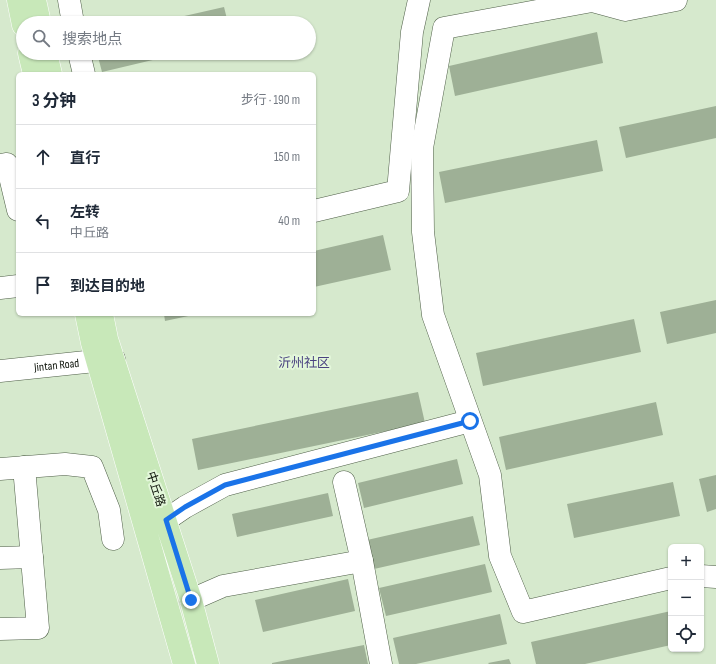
<!DOCTYPE html>
<html lang="zh">
<meta charset="utf-8">
<style>
:root{--surface:#fff;--page:#f6f6f7;--text:#1f2937;--muted:#747a83;--line:#e0e1e3}
body{margin:0;font-family:"Sofia Sans Condensed","Noto Sans SC",sans-serif;background:var(--page);color:var(--text)}
.controls{position:absolute;right:12px;bottom:12px;display:grid;overflow:hidden;border-radius:6px;box-shadow:0 1px 3px #0004}
.controls button{width:36px;height:36px;display:grid;place-items:center;padding:0;border:0;border-bottom:1px solid var(--line);background:var(--surface);color:var(--text);font:20px sans-serif}
.stop{position:absolute;width:12px;height:12px;margin:-9px;border:3px solid #1a73e8;border-radius:50%;background:#fff}
.stop.end{background:#1a73e8;border-color:#fff;box-shadow:0 1px 4px #0008}
.list{margin:0;padding:0;list-style:none}
h2{display:flex;justify-content:space-between;align-items:center;height:52px;margin:0;padding:0 16px;font-size:17px}
h2 small{font-size:13px;font-weight:400;color:var(--muted)}
.list li{display:grid;grid-template-columns:26px 1fr auto;gap:12px;align-items:center;box-sizing:border-box;height:64px;padding:0 16px;border-top:1px solid var(--line)}
.list b{display:block;font-size:15px;white-space:nowrap}
.list p{margin:0;font-size:13px;white-space:nowrap;color:var(--muted)}
.list em{font-size:13px;font-style:normal;color:var(--muted)}
.icon{flex:none;width:22px;height:22px;fill:none;stroke:currentColor;stroke-width:2;stroke-linecap:round;stroke-linejoin:round}
.map{position:relative;flex:none;width:716px;height:664px;overflow:hidden}
.search{position:absolute;background:var(--surface);box-shadow:0 1px 3px #0004;left:16px;top:16px;width:300px;height:44px;display:flex;align-items:center;gap:10px;box-sizing:border-box;padding:0 14px;border-radius:22px;color:var(--muted);font-size:15px}
.panel{position:absolute;background:var(--surface);box-shadow:0 1px 3px #0004;left:16px;top:72px;width:300px;height:244px;border-radius:6px}
.map>svg:first-child{display:block}
.building{fill:#9eb096}
.lines{fill:none;stroke-linecap:round;stroke-linejoin:round}
.minor-casing{stroke:#4f5f48;stroke-width:23}
.major-casing{stroke:#fff;stroke-width:23}
.minor{stroke:#fff;stroke-width:22}
.major{stroke:#c8e8b9;stroke-width:22}
.route{stroke:#1a73e8;stroke-width:5}
.labels{text-anchor:middle;stroke-width:4;stroke-linejoin:round;paint-order:stroke}
.street-label{font-size:12px;fill:#0b1108;stroke:#e3f7da}
.neighbourhood-label{font-size:13px;fill:#494280;stroke:#e3f7da}
</style>
<div class="map">
<svg width="716" height="664" viewBox="0 0 716 664">
<rect width="100%" height="100%" fill="#d6e9cd"/>
<path class="building" d="M224,7L228,23H158V22Z
M597,32L603,63L455,96L449,66Z
M97,53H178V54L102,72Z
M716,106V138L626,158L619,127Z
M597,140L603,171L445,203L439,172Z
M383,235L391,270L314,287V251Z
M716,300V333L667,344L660,312Z
M164,314H193V315L165,321Z
M634,319L641,352L483,386L476,353Z
M418,392L425,423L198,470L192,439Z
M656,402L663,435L506,470L499,437Z
M457,459L463,484L364,508L358,483Z
M716,475V509L707,512L699,479Z
M673,482L680,516L574,538L567,504Z
M328,493L333,516L237,537L232,514Z
M473,516L480,545L374,569L367,540Z
M485,564L492,592L386,616L379,588Z
M348,579L355,611L263,632L255,600Z
M671,611V645L585,664H536L531,642Z
M500,614L507,644L416,664H399L393,638Z
M364,645L368,664H272V663Z
M509,659L511,664H489L488,663Z"/>
<g class="lines">
<g class="minor-casing">
<g id="minor">
<path d="M69,0L73,23"/>
<path d="M79,53L84,74"/>
<path d="M0,165L7,164L18,210"/>
<path d="M314,211L398,191L412,32L419,0"/>
<path d="M0,288L18,286"/>
<path id="s1" d="M0,371L114,359"/>
<path d="M0,469L65,464L92,467L109,510L113,539"/>
<path d="M344,482L362,561L381,664"/>
<path d="M166,520L185,507L225,485L470,421"/>
<path d="M0,558L32,557"/>
<path d="M701,576L716,577"/>
<path d="M671,578L523,612L500,556L490,475L433,315L423,232L422,148L444,28L592,1L625,10L676,0"/>
<path d="M191,600L223,586L362,561"/>
<path d="M0,629L38,628L24,467"/>
</g>
</g>
<g class="major-casing">
<path id="major" d="M18,0L23,25
M35,0L40,23
M29,53L34,74
M46,53L51,74
M86,314L92,343L184,664
M102,314L107,339L191,600L208,664"/>
</g>
<use href="#minor" class="minor"/>
<use href="#major" class="major"/>
</g>
<g class="lines">
<path class="route" d="M191,600L166,520L185,507L225,485L470,421"/>
</g>
<g class="labels">
<g class="street-label">
<text dy="4" stroke="none"><textPath href="#s1" startOffset="57">Jintan Road</textPath></text>
<text transform="translate(156 489) rotate(72)" y="4">中丘路</text>
</g>
<g class="neighbourhood-label">
<text x="304" y="367">沂州社区</text>
</g>
</g>
</svg>
<div class="controls">
<button>+</button>
<button>−</button>
<button><svg class="icon" aria-label="locate" viewBox="0 0 24 24"><circle cx="12" cy="12" r="6"/><path d="M12 2v4M12 18v4M2 12h4M18 12h4"/></svg></button>
</div>
<div class="stop" style="left:470px;top:421px"></div>
<div class="stop end" style="left:191px;top:600px"></div>
<div class="search"><svg class="icon" aria-label="search" viewBox="0 0 24 24"><circle cx="10" cy="10" r="6"/><path d="M15 15l6 6"/></svg>搜索地点</div>
<section class="panel">
<h2>3 分钟<small>步行 · 190 m</small></h2>
<ul class="list">
<li><svg class="icon" aria-label="ahead" viewBox="0 0 24 24"><path d="M12 20V5M6 11l6-6 6 6"/></svg><div><b>直行</b></div><em>150 m</em></li>
<li><svg class="icon" aria-label="left" viewBox="0 0 24 24"><path d="M17 20v-9H6M10 6l-5 5 5 5"/></svg><div><b>左转</b><p>中丘路</p></div><em>40 m</em></li>
<li><svg class="icon" aria-label="arrive" viewBox="0 0 24 24"><path d="M6 21V4h12l-3 4 3 4H6"/></svg><div><b>到达目的地</b></div></li>
</ul>
</section>
</div>
